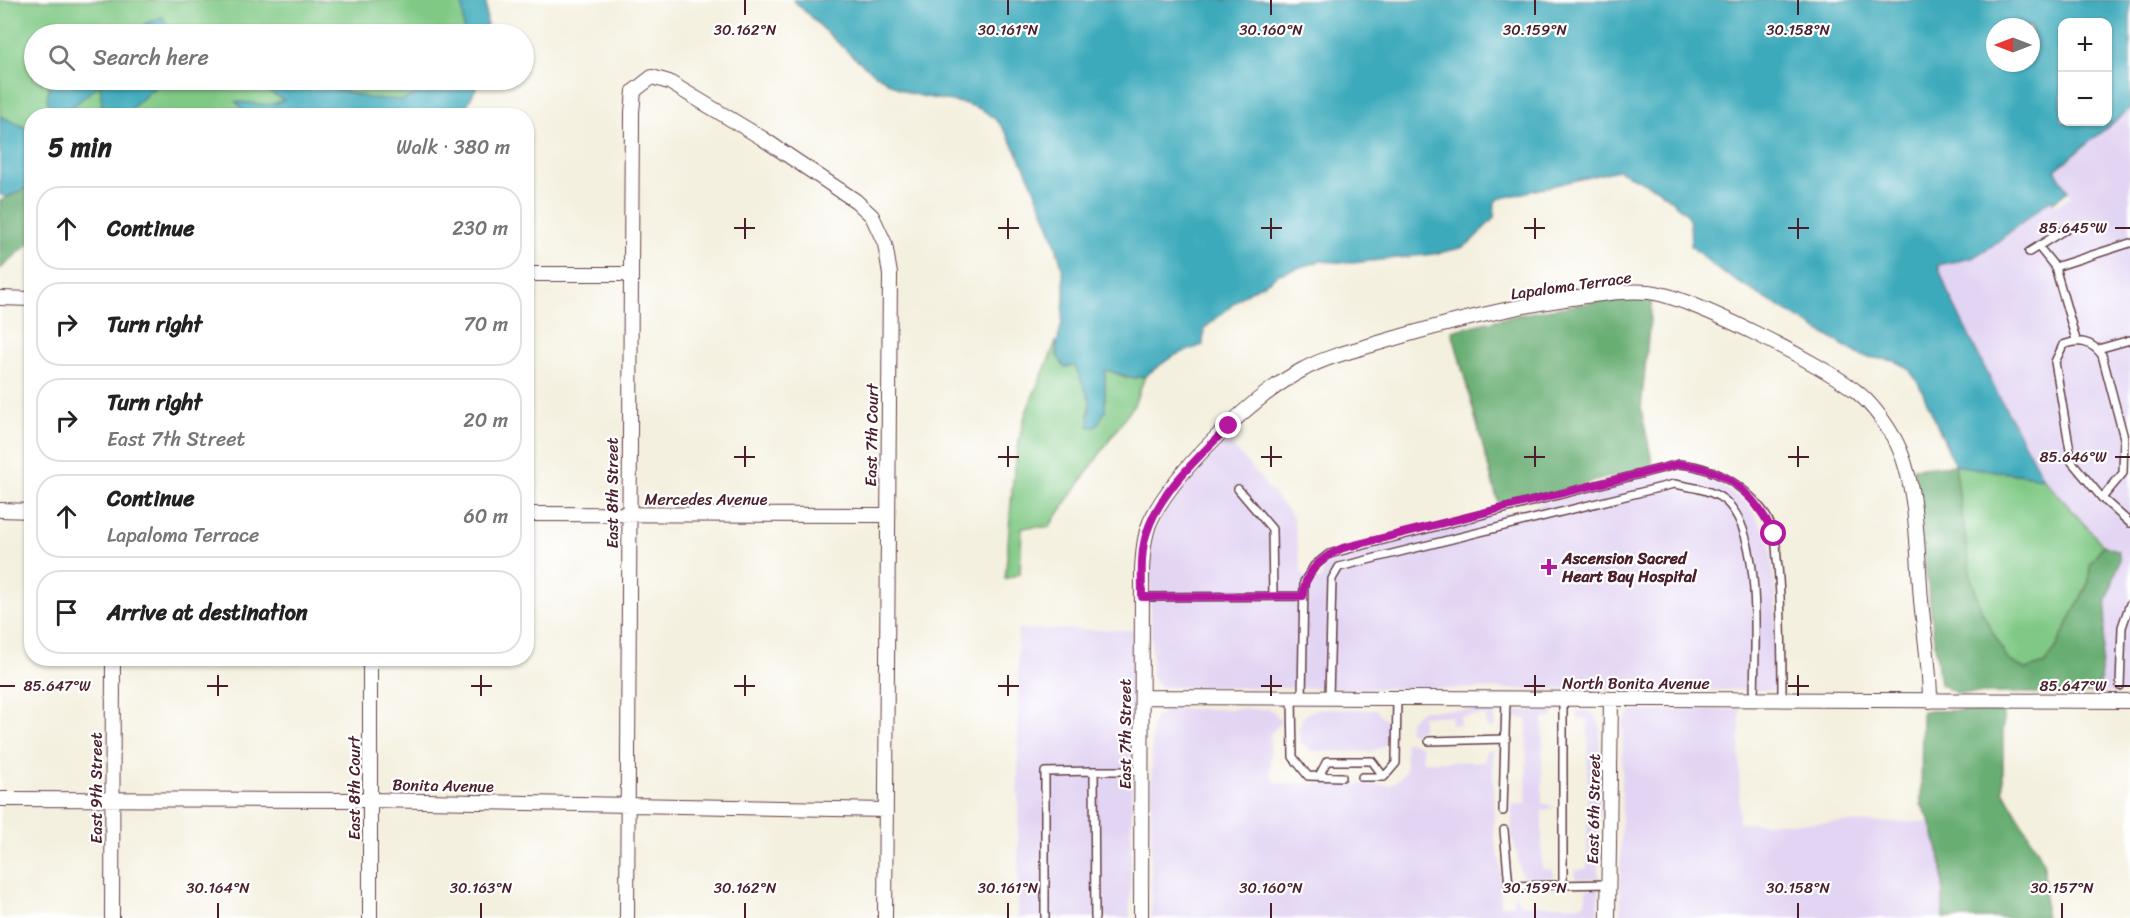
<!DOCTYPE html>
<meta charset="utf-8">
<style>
:root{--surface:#fff;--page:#f2f2f2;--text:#222;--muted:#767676;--line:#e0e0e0}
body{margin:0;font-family:Sriracha,sans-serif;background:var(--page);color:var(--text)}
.controls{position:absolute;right:18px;top:18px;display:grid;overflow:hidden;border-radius:12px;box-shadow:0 2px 4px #0004}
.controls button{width:54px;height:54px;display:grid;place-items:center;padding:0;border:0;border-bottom:2px solid var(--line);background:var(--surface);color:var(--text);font:30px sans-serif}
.compass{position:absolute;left:1986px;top:18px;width:54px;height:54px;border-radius:50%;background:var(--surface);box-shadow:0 2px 4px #0004;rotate:270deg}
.stop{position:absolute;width:18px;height:18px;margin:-14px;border:4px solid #b5179e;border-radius:50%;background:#fff}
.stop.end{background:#b5179e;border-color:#fff;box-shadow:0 2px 6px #0008}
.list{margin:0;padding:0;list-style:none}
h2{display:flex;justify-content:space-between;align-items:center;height:78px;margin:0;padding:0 24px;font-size:26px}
h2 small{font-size:20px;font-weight:400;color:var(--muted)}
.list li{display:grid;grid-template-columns:39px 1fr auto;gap:18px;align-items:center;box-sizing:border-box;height:84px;margin:0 12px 12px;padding:0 12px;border:2px solid var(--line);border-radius:24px}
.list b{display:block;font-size:22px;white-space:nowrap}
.list p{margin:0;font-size:20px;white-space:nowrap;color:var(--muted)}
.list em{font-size:20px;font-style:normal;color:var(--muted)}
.icon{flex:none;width:33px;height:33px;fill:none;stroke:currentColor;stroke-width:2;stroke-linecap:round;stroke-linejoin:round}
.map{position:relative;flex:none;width:2130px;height:918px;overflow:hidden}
.search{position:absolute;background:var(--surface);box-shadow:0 2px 4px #0004;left:24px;top:24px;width:510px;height:66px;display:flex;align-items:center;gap:15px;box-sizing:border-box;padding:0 21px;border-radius:33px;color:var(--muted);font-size:22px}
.panel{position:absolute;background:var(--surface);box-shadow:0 2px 4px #0004;left:24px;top:108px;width:510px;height:558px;border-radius:24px}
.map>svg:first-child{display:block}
.built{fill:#e2d4f3}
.green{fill:#80c985;stroke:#657458;stroke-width:1.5}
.forest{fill:#68ad72;stroke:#59664e;stroke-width:1.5}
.water{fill:#3daabb;stroke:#446473;stroke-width:1.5;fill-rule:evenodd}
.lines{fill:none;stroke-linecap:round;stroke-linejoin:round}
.service-casing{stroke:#643e46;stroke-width:10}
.minor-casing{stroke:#643e46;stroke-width:16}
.service{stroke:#fff;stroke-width:7}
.minor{stroke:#fff;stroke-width:14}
.route{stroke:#b5179e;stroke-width:8}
.ticks{fill:none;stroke:#4a1f2b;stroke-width:2}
.poi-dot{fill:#b5179e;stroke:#fff;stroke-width:2}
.labels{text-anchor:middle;stroke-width:4.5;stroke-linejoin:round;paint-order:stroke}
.street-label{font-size:16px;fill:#4a1f2b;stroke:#fff}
.poi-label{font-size:16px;font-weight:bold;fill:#4a1f2b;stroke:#fff;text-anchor:start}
.ticks-label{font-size:15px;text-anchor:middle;fill:#4a1f2b;stroke:#fff;stroke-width:4.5;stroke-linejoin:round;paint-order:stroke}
</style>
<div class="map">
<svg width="2130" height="918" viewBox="0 0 2130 918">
<rect width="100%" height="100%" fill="#fff"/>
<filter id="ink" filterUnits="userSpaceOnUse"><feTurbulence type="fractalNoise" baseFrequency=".0167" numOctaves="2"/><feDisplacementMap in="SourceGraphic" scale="12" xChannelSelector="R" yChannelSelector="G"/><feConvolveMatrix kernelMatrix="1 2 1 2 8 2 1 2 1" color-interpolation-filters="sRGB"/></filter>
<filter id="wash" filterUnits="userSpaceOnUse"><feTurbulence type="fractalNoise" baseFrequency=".008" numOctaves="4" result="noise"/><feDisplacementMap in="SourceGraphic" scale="24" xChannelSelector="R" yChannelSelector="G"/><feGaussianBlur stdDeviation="1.35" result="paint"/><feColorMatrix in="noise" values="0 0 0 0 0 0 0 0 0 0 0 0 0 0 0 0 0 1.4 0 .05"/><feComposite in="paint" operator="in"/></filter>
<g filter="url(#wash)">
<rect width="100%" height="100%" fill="#f4f0df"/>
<path class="built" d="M2130,109V693H2099L2107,600L2120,559L2074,515L2043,478L1995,389L1948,293L1938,264L1972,258L1992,246L2051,199L2056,206L2071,196L2054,170Z
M1227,439L1293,517L1302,573L1315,580H1321L1325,564L1337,556L1663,472H1688L1708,478L1747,502L1769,538L1776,594L1775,686L1770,690L1164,687L1157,685L1152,677L1150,570L1152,537L1164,513L1188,481Z
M1018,629L1134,630L1130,918H1018Z
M1170,709H1268L1274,712L1281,722L1270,734L1271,776L1277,783L1390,785L1400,778L1406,770L1405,741L1422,746V761L1485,762L1486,751L1493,750L1494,836L1500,861L1501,905H1513L1514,892L1521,905H1581L1585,902L1587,889H1598V878L1578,879L1574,875L1576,870L1587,869L1588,720L1577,718V711L1554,710L1553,718L1543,719L1542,803L1555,807L1542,811V869L1553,870L1554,876L1551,878L1522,877L1512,834V804H1526L1527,719L1516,718V710H1494L1495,725L1491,729L1486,726V716H1460V725L1451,724L1450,716H1422V729L1412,733L1408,730L1410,720L1422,710L1585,711L1590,712L1596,716L1600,726L1598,918H1151L1152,727L1156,716Z
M1315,709L1376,710L1388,723V740L1383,747L1370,752L1311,751L1301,742L1298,729L1304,716Z
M1740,709L1739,823L1943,822V918H1620L1623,721L1631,712L1638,711Z"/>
<path class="green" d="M0,0H462L464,34H186L171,33L147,23L134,34H34V80H51L47,99L92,91L100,83L102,105L97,115L32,116L31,130L0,116Z
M162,80H248L285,100L270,105L237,103L248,115L127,116L133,107Z
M311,80H442L404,100L368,98L321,85Z
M1056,341L1057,356L1075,366L1090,400L1088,416L1105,411V369L1127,378L1145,376L1144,379L1134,405L1049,527H1022L1020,574L1005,579C1010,531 1010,483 1020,436C1026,402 1045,374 1056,341Z
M1955,465L2043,478L2103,545L2090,564L2089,581L2055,650L2045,664L2026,670L2008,660L1982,612L1971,578Z"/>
<path class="forest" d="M31,186V242L0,269V201Z
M1652,298L1641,409L1653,466L1499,506L1452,331C1518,314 1583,300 1652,298Z
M1955,465L1971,578L1982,612L2008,660L2026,670L2045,664L2055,650L2089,581L2090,564L2103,545L2118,551L2120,559L2107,600L2099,693H1956L1940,684L1913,468Z
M2003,710V790L2044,862L2045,918H1943V869L1930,820L1921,804L1922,711Z"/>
<path class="water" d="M462,0H486L487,34H464Z
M793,0H2130V109L2055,170L2068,191L2053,202L2051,199L1992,246L1972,258L1938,265L1948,293L1995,389L2043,478L1955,465L1919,384L1908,368L1895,361L1861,356L1718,270L1691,246L1690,223L1686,213L1656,188L1618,170L1498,199L1495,202L1494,218L1470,243L1461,248L1434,254L1352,263L1320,261L1276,275L1271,280L1245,294L1204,329L1203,345L1173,356L1145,376L1134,378L1105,370V411L1096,427H1089L1090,400L1075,366L1064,367C1050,346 1060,341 1062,320C1064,306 1065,288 1063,274C1059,243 1019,146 999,123C973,94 930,105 898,88C858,66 826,31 793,0ZM2108,22V122H2062V22ZM1995,27H2031V63H1995Z
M163,17L171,33L186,34H134L147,23Z
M51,80H162L133,107L127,116L97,115L102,105L100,84L70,109L51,113L47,99Z
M248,80H311L321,85L368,98L404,100L442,80H480L462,115L248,116L236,102L270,105L284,100Z
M0,116L31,130V186L7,197L0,195Z"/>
</g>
<g filter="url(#ink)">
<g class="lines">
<g class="service-casing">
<path id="service" d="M2038,246L2055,267
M2029,252L2066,229
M2076,340L2055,267L2130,243
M2098,349L2130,340
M1238,489L1272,529L1273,596
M2102,498L2123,473L2124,438L2102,355C2091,341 2080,339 2063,345L2055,362L2072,462L2102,498L2130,523
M1142,597L1303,596
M2120,686L2122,627L2130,604
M1292,698L1293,757L1308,776L1342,777
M1302,698L1304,582L1314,566L1329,554L1679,464C1718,467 1762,494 1774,534C1777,544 1776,556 1778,566C1782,611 1782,655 1782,700
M1329,698L1332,579L1339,567L1674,484C1690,487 1709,489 1723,499C1765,531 1754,650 1754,700
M1429,741L1506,739
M1319,776L1327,761H1372L1384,777
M1362,777H1384L1396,763L1397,698
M1503,811L1506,699
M1504,830L1509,886L1609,884
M1563,885V699
M1045,918V772L1094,771
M1095,918L1094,771H1141"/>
</g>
<g class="minor-casing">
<path id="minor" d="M526,274H631
M0,298L32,299
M0,510L32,511
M526,514L886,515
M370,658V918
M1142,697L2130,701
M0,799L371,800L886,810
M112,918L113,658
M627,918L632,112L634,91L652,77L669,82L762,138L856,201L872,216L885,244L890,274L885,918
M1141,918L1142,569C1143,553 1144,537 1150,522C1173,472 1255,394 1304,369C1328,356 1356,350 1382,342C1446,323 1512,306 1579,297C1601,294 1626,290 1649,292C1687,295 1826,366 1857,392C1872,404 1884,421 1894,438C1918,480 1917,552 1921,600C1924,633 1930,667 1930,701
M1608,918L1611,699"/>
</g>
<use href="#service" class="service"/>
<use href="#minor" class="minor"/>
</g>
</g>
<g class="lines" filter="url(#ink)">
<path class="route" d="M1229,426C1200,456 1160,491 1147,532C1140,552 1142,576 1142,597L1303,596C1304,571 1322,557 1343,548L1679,464C1726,468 1754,493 1774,534"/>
</g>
<path class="ticks" d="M745,0V15M1008,0V15M1271,0V15M1535,0V15M1798,0V15M745,218V239M1008,218V239M1271,218V239M1535,218V239M1798,218V239M734,228H755M998,228H1019M1261,228H1282M1524,228H1545M1788,228H1809M2115,228H2130M745,446V467M1008,446V467M1271,446V467M1535,446V467M1798,446V467M734,457H755M998,457H1019M1261,457H1282M1524,457H1545M1788,457H1809M2115,457H2130M218,675V696M481,675V696M745,675V696M1008,675V696M1271,675V696M1535,675V696M1798,675V696M0,686H15M207,686H228M471,686H492M734,686H755M998,686H1019M1261,686H1282M1524,686H1545M1788,686H1809M2115,686H2130M218,903V918M481,903V918M745,903V918M1008,903V918M1271,903V918M1535,903V918M1798,903V918M2062,903V918"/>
<path class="poi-dot" d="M1546 558h6v6h6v6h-6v6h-6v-6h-6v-6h6z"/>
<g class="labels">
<g class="street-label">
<text transform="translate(1571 285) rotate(-8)" y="6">Lapaloma Terrace</text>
<text transform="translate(871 435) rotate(-89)" y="6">East 7th Court</text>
<text transform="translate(612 493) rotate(-90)" y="6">East 8th Street</text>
<text x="706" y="505">Mercedes Avenue</text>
<text x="1636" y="689">North Bonita Avenue</text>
<text transform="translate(1125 734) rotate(-90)" y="6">East 7th Street</text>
<text transform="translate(443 785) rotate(1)" y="6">Bonita Avenue</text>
<text transform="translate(96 788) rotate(-90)" y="6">East 9th Street</text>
<text transform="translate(354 788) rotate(-90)" y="6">East 8th Court</text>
<text transform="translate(1593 809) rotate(-89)" y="6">East 6th Street</text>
</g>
<g class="poi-label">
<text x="1562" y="564">Ascension Sacred<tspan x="1562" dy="18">Heart Bay Hospital</tspan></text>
</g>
</g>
<g class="ticks-label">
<text x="745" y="35">30.162°N</text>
<text x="1008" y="35">30.161°N</text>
<text x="1271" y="35">30.160°N</text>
<text x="1535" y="35">30.159°N</text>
<text x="1798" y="35">30.158°N</text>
<text x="2073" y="233">85.645°W</text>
<text x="2073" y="462">85.646°W</text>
<text x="2073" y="691">85.647°W</text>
<text x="57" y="691">85.647°W</text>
<text x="218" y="893">30.164°N</text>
<text x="481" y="893">30.163°N</text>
<text x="745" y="893">30.162°N</text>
<text x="1008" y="893">30.161°N</text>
<text x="1271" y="893">30.160°N</text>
<text x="1535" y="893">30.159°N</text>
<text x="1798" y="893">30.158°N</text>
<text x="2062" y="893">30.157°N</text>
</g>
</svg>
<div class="controls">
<button>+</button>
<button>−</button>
</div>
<svg class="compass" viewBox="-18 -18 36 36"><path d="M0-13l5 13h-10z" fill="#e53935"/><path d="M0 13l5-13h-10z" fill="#767676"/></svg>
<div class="stop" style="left:1774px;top:534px"></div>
<div class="stop end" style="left:1229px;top:426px"></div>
<div class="search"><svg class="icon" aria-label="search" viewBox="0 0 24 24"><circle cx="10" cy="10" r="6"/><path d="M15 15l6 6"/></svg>Search here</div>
<section class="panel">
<h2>5 min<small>Walk · 380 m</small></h2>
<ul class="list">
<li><svg class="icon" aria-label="ahead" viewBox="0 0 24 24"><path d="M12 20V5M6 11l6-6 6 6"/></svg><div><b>Continue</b></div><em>230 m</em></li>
<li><svg class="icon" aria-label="right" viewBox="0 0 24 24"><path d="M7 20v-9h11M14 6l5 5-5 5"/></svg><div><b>Turn right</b></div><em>70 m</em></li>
<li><svg class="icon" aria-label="right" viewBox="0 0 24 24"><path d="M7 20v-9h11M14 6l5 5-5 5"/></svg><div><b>Turn right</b><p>East 7th Street</p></div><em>20 m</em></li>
<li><svg class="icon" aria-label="ahead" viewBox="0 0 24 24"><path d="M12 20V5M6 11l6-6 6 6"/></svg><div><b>Continue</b><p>Lapaloma Terrace</p></div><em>60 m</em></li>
<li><svg class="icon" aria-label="arrive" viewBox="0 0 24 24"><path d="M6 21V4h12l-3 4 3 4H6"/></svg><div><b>Arrive at destination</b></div></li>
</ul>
</section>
</div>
